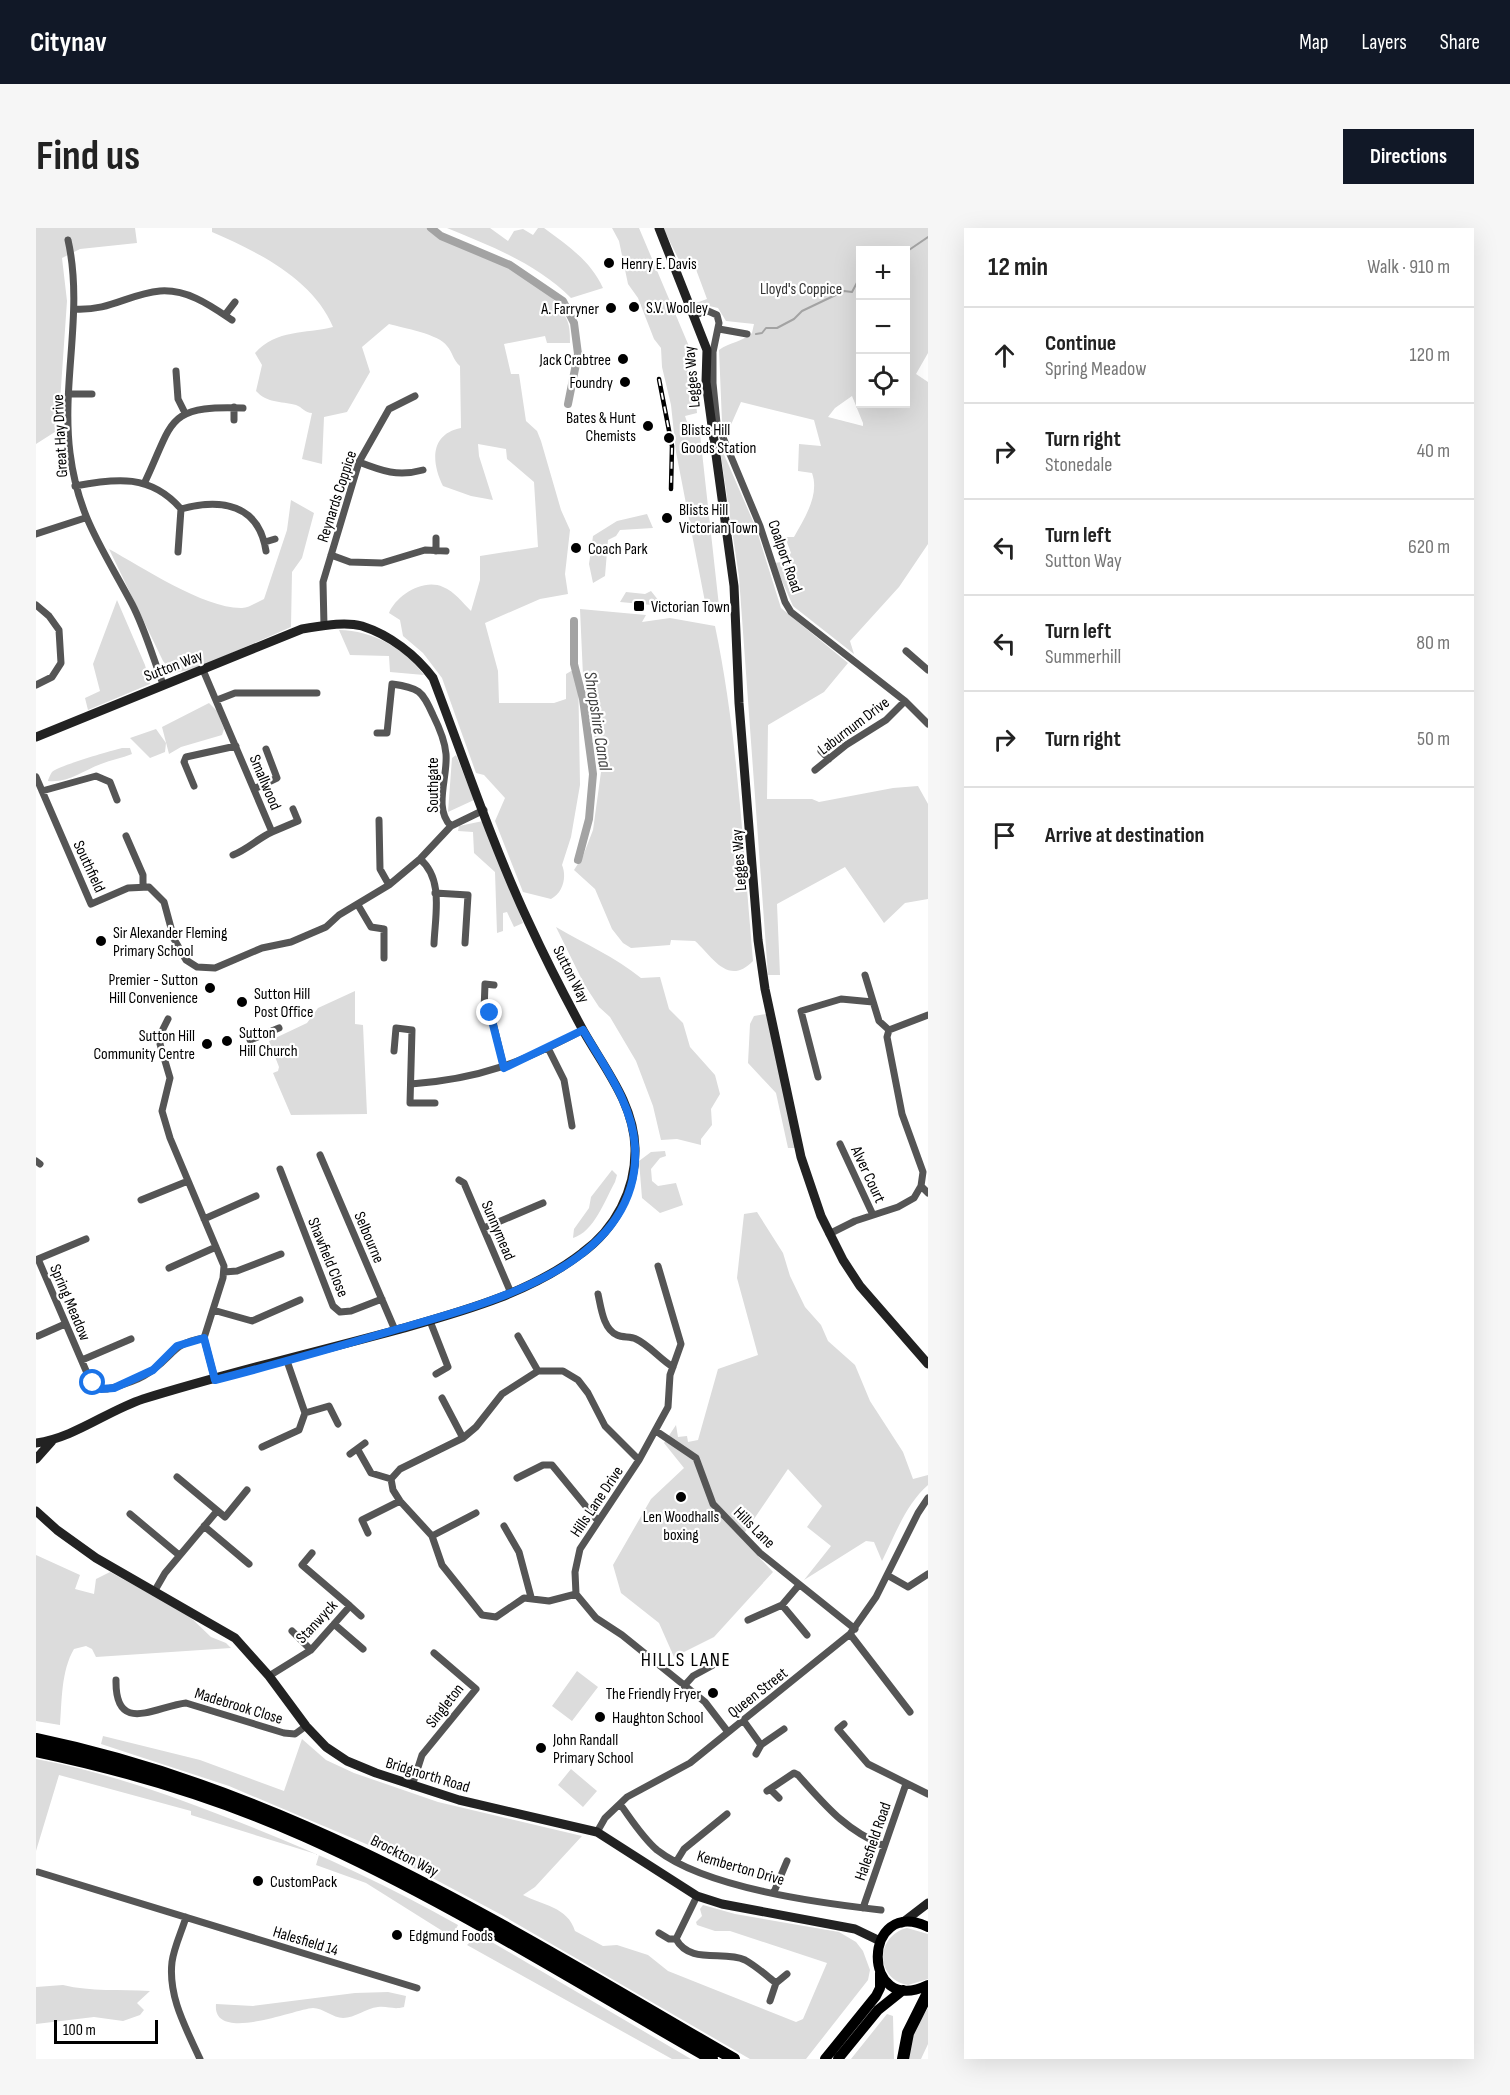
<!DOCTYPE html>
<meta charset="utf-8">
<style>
:root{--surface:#fff;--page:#f6f6f6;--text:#222;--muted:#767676;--line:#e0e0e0;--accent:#111827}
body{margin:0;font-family:"Sofia Sans Condensed",sans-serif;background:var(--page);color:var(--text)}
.controls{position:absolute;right:18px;top:18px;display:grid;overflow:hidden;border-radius:0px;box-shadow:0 6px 24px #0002}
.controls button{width:54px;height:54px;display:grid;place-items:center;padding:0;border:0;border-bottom:2px solid var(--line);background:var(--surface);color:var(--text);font:30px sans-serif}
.scale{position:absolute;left:18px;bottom:15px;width:104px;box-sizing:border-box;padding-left:6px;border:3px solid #000;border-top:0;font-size:16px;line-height:21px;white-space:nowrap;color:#000;-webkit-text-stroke:4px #fff;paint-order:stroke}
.stop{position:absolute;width:18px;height:18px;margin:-14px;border:4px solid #1a73e8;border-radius:50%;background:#fff}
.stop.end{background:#1a73e8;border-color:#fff;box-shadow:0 2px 6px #0008}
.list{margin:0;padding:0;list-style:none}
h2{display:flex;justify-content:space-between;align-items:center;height:78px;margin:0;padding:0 24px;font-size:26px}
h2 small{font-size:20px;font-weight:400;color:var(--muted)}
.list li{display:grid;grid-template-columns:39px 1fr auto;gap:18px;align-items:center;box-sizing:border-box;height:96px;padding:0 24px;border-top:2px solid var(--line)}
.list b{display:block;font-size:22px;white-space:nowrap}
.list p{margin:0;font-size:20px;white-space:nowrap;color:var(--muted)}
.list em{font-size:20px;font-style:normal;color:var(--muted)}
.icon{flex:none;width:33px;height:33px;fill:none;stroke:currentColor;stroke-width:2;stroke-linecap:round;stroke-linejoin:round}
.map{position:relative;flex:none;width:892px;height:1831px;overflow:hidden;border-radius:0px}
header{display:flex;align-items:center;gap:36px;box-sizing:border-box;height:84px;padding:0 30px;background:var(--accent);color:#fff}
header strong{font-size:28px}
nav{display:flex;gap:33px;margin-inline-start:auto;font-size:21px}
.intro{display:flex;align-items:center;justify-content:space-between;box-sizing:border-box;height:144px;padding:0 36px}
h1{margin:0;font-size:42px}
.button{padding:15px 27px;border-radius:0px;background:var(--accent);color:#fff;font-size:21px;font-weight:700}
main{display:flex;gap:36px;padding:0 36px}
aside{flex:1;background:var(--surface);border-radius:0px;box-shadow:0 6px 24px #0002}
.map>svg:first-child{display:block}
.green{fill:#dcdcdc;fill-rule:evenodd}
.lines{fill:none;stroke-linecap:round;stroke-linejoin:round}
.stream{stroke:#a3a3a3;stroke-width:2}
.canal{stroke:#a3a3a3;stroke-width:8}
.street{stroke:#555;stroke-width:7}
.secondary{stroke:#222;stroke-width:9}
.primary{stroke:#000;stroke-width:10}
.highway{stroke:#000;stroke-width:12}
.rail-casing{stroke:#000;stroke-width:4.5}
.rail{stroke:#fff;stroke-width:2;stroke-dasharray:7;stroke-linecap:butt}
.route{stroke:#1a73e8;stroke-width:8}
.poi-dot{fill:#000;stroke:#fff;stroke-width:2}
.labels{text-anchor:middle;stroke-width:4.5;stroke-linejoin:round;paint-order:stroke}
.poi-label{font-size:16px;fill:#000;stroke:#fff;text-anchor:start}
.park-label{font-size:16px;fill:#333;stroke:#fff}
.street-label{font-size:16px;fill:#000;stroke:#fff}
.water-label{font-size:18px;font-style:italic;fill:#444;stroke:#fff}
.quarter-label{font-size:20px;letter-spacing:1.5px;fill:#000;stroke:#fff}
</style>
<header>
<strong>Citynav</strong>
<nav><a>Map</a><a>Layers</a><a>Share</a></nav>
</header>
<div class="intro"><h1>Find us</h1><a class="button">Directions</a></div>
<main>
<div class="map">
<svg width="892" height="1831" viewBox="0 0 892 1831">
<rect width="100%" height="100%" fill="#fff"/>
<path class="green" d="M0,0H99L101,15L44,21L26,30L31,73L22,202L0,216Z
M176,0H391C412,15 420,13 441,22C473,36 517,59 531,92C534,99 534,108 534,115H511L509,108L468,116L475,146H483L490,193L501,203L505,213L525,282L534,302L529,346L532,366L504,371L449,395L462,443L463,475H518L530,471V446L542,439L544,557L535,609L526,637C531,649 527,665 515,671L487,664L459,593L469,570L448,547L440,545L406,450L387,425L367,408L364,392L353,385C360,368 387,350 407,359C419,364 426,374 435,383L444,352V328L502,319L498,254L471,231L470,221L442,216L443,228L457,272L435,268L407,258C395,234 394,206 425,200L424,138C417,132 417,125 411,118C403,106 367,100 353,96L326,119L334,144L311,184L288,189L286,236L266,231L276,185C269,185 266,179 260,177C244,173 231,175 220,163L226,137L219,125C241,101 269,106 297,99C277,51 222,24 176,4Z
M411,0H454L472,13L478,3L487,1L497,7L502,0H508C532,18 554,32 567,60L535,70C501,36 455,18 411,0Z
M576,0H603L655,123L661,185L649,188L652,197H663L683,378L670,379L640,224L635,177L626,139L625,120L618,111L602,70L592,56L583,13Z
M627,0H892V125L880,146L892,154V316L863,359L814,413L818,426L757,378L738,335L746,334L755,325L749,309H758C768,291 784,267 776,245L762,243L763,216L785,218L778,192L705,174L690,208L686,194L683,122C694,114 706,114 716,105L718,96L690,93L682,80L660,75L671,71L658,36L647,40ZM824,22H870V176H824ZM816,168L827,195V198L792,189L799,180Z
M683,215L720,300L745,380L812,435L788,464L732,497L731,571H776L783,574L857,560L882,558L892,576V671L869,675L848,695L809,639L741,676L744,747H732L703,349Z
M255,272L278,285L266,330L256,344L255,399L159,441L137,445L127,433L73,321C106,339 169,381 206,380C213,380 221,374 228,371L251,302Z
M611,286L617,300L584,302L580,308L572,312L569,348L557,355L553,336L557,308L581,293Z
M615,363L627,378L584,374L590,364L609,366Z
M81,372L109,437L114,456L52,482L49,470L64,463L57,436Z
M544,381L610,387L606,394L634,390L679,398C702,508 707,621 717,733C692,759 676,728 659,713L635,712L634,717L595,720L587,715L576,701L559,661L538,642L547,628L557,602L565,544L547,448Z
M303,402C337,403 367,419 388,447L354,444L353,428L314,427Z
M173,475L181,483L188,501L186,507L145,519L133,526L126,499Z
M120,501L130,515L129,524L114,530L94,510Z
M86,520H94L96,526C86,530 75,532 65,536C46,543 33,555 12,553C12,552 15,545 16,544C22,538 74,523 86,520Z
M420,527L438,572L412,584L416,530Z
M447,593L460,619L487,695L478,699L471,684L467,685V703L461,705L459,644L438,625L437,604L422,603L423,598Z
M520,699C549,716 579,729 605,750L624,749L633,781L647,795L654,819L679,847L684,866L675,881L676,897L665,911V917L641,911L625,912L617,878L600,833L574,789L563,779L548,756Z
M319,763V796L327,797L331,886L255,887L237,845L242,843L243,839L233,813L271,795L282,780Z
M730,786L760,920H752L740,865L712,835L714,796L718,788Z
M629,923L630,928L624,930L615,941L616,953L622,958L640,955L647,977L624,985L606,970L603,933L615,924Z
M576,942L581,947L579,954C569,972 558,1004 537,1010L538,1001L553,980L555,969Z
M721,984L747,1025L754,1048L769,1079L785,1097L792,1113L819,1137L834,1173L867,1224L877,1251L892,1247V1257C870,1276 859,1307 846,1333L838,1314L830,1313L768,1352L795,1318L771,1299L786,1278L752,1241L705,1310L737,1344L678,1409L638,1429L623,1395L585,1365L577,1337L615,1271L648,1240L628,1215L640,1197L642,1209L651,1208L652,1214L662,1212L682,1141L722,1127L701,1050L708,986Z
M0,1327L44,1347L39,1361L58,1366L60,1351L74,1344L151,1386L175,1409L190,1415L195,1420L60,1429L56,1421L50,1418L38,1421C25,1443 26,1473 24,1497L0,1493Z
M541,1443L562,1459L536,1493L516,1478Z
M67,1508L164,1532L248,1563L266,1511L290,1532L318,1545L402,1574L546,1608L499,1659L487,1667C506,1677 532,1679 539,1703L567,1718L581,1717L612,1727L632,1743L760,1794L767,1791L791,1735L694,1703H679L661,1697L660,1694L666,1688L664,1681L667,1677L699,1686L803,1704L820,1714L827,1723L834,1742L832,1752L770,1831H714L464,1686L342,1621L193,1558L65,1516Z
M0,1531C64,1543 126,1564 187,1588C269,1619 346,1654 422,1697L416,1709L330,1655L280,1637L283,1627L155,1587V1583L23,1547L0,1623Z
M535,1541L561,1563L547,1579L522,1557Z
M871,1700L892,1706V1751L872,1757C839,1751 839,1708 871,1700Z
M442,1706L655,1831H636L431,1717Z
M27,1757C55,1764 84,1761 114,1763L101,1775L108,1782L104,1787L87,1793L58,1789L0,1796V1759Z
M352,1764L370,1768L368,1779C357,1782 353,1778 342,1779C330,1780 319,1790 307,1790C297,1790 287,1780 277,1780C259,1781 176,1816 180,1776L217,1778L319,1765Z
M892,1780V1816L885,1831H872L877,1804Z
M851,1786L857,1788L858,1831H815Z"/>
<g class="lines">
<path class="stream" d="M870,24L892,9
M720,106L726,105L730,100H741L758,91L766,83L808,63L816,64L824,49"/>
<path class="canal" d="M395,0L405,8L474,37L527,73L538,95L542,126L532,176
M538,393V436L547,471L557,546L553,591L542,632"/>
<path class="street" d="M32,12C48,83 25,154 34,225C42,289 67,321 96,376C109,401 117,430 127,456
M38,81C75,83 92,66 124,63C152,61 175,78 196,92
M189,87L199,74
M659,87L672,83L681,87L683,95L677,124V155L681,195L724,298L749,374L755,384L869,473L892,496
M683,101L711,106
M140,143L142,171L149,185
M34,166H56
M198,179V192
M323,234C346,243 362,249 387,242
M108,256C138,194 128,177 207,180
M39,258C80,250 115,246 145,281
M145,281C185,270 223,276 230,323
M0,306L49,290
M229,314L239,311
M400,323V310
M142,324L145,281
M295,327L314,334L346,335L389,322L410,323
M0,377L13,388L23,402L25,435L16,449L0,457
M288,398L287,354L323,234L353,181L379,168
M870,423L892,442
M167,442L236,604C221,611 212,621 197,627
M181,472L199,465H281
M341,505H351L356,456C383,460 386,462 397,487C403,499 409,513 410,526C412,550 397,580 415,598
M785,523L793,531
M779,542L810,517L850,492L869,473
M0,549L55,676L92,660L113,659L128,674L138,711L150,732L161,739L179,740L226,720L255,714L290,699L303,687L353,657L384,631L415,598L448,582
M158,558L148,534L150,529L200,518
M218,561L241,550L230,521
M6,563L60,548L74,554L81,572
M343,592L344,641L353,657
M236,604L262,593L257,581
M90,608L107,647V658
M384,631C408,651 399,688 398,716
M399,665L432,667L429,715
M322,677L335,699L348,701V730
M829,747L843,793L853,802
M458,757L449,756L448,783L454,785L456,790L468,840
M132,791L125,805L124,816L134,850L126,883L134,910L188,1038L187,1050L168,1110L179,1152
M214,812L243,800
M512,820L528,852L536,898
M358,823L360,800L376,802L374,875H399
M782,849L765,783L805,771L837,774
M375,856C444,851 487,834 547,802
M804,916L837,987
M284,927L359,1102
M0,933L4,936
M244,941L297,1078L304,1084L315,1083L346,1071
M423,952L428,955L475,1065
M885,958L892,965
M105,972L152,953
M168,991L220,968
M448,1000L507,975
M793,1006L819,993L862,979L878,970L885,958L887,944L866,886L851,809L853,802L892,787
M50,1011L2,1031L54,1152L65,1161H71C86,1158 106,1151 118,1141C140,1125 136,1116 168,1110
M622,1038L645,1116L634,1147L632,1179L603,1232L544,1321L539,1344L540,1366L560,1390L586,1407L669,1474L692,1504
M133,1040L180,1019
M188,1044L201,1043L245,1026
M562,1066C565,1079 567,1101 581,1107C587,1110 594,1108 600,1111C613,1117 624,1131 637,1139
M177,1082L216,1093L264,1072
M394,1093L412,1139L400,1146
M2,1108L29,1096
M482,1108L502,1143
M46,1132L95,1111
M406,1170L427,1210
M269,1185L293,1178L302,1196
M620,1203L660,1230L677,1276L724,1325L819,1401
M226,1219L263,1202L269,1185L251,1133
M322,1222L335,1245L355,1251
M314,1226L329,1215
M141,1249L189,1289L211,1262
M481,1250L507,1237H516L562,1293
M94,1286L143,1327
M168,1298L213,1336
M468,1298L483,1324L495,1369
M332,1305L326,1292L364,1273
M396,1308L440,1285
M851,1347L872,1359L892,1346
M118,1364L129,1345L181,1283
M540,1366L513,1373L488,1370L460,1389L446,1387L406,1337L396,1308L364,1273L357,1262L355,1251L364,1241L427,1210L440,1199L466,1166L502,1143H527L542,1152L552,1165L569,1198L603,1232
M746,1377L771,1407
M314,1378L325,1388
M712,1392L746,1377L763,1357
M298,1396L327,1421
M256,1403L275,1422
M814,1406L874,1484
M233,1448L275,1422L314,1378L266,1337L276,1325
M80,1452C79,1508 120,1478 150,1475L248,1505L259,1506L270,1498
M648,1458L657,1448L679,1436
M707,1492L725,1517
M808,1496L802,1501L832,1536L892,1566
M720,1526L725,1517L748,1501
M376,1558L386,1527L440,1461L398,1425
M734,1561L743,1570
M731,1563L758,1545L762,1547C790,1578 808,1601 848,1618
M584,1576C595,1591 606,1609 621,1622C670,1660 783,1675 845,1682
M561,1604L569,1590L591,1569L654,1535L814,1406L840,1369L882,1285L892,1270
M640,1634L648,1621L691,1586
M2,1644L381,1760
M738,1664L751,1633
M827,1680L870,1556
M150,1689C146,1703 138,1719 136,1734C132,1769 150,1800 164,1831
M623,1705L633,1711H640
M640,1711C654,1737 688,1722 709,1732C720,1738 731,1748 740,1755
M640,1711L661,1668
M734,1773L740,1755L751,1746"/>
<path class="secondary" d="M623,0L671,122L670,154L698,358L703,475L722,712L729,761L765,929L785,988L807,1032L824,1058L892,1136
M0,509L266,401C285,398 308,393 326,398C354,407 380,427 397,450C428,531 456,616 493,695C510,732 529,769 548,804C569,841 598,876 599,920C600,962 579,1001 546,1025C493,1066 424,1084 361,1102C276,1125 190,1145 107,1171C71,1183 38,1210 0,1215
M0,1231L16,1213
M0,1283L21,1302L60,1330L199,1410L233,1448L270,1498L290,1519L311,1533L340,1545L423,1572L561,1604L661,1668L686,1676L819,1701L844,1713
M866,1695L892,1675"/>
<path class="primary" d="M892,1699C826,1667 824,1790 892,1757
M789,1831L840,1768L844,1760V1745
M802,1831L842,1782L867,1762"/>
<path class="highway" d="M0,1511C261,1565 471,1700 698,1831
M0,1523C91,1542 184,1570 269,1608C410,1671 542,1755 676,1831
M867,1831L872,1805L892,1765"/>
<g class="rail-casing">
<path id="rail" d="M623,151L636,218L635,261"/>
</g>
<use href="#rail" class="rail"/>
</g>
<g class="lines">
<path class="route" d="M57,1155L65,1161L78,1160L117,1142L141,1118L168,1110L179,1152C238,1137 297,1120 355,1103C445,1077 607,1040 599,918C596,875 568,838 547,802L468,840L454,785"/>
</g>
<g class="poi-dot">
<circle cx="573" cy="35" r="6"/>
<circle cx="598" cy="79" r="6"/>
<circle cx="575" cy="80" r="6"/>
<circle cx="587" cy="131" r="6"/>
<circle cx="589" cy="154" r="6"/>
<circle cx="612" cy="198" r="6"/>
<circle cx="633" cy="210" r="6"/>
<circle cx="631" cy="290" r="6"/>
<circle cx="540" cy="320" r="6"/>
<rect x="597" y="372" width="12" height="12" rx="3"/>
<circle cx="65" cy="713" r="6"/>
<circle cx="174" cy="760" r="6"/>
<circle cx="206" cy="774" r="6"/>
<circle cx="191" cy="813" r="6"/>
<circle cx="171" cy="816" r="6"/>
<circle cx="645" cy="1269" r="6"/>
<circle cx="677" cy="1465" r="6"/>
<circle cx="564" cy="1489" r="6"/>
<circle cx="505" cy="1520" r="6"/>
<circle cx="222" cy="1653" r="6"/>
<circle cx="361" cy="1707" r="6"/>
</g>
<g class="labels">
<g class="poi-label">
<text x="585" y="41">Henry E. Davis</text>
<text x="610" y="85">S.V. Woolley</text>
<text x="563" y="86" text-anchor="end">A. Farryner</text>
<text x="575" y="137" text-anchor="end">Jack Crabtree</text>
<text x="577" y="160" text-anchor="end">Foundry</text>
<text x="600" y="195" text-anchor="end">Bates &amp; Hunt<tspan x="600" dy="18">Chemists</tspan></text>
<text x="645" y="207">Blists Hill<tspan x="645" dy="18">Goods Station</tspan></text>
<text x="643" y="287">Blists Hill<tspan x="643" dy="18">Victorian Town</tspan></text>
<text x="552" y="326">Coach Park</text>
<text x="615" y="384">Victorian Town</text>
<text x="77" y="710">Sir Alexander Fleming<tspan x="77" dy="18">Primary School</tspan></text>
<text x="162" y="757" text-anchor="end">Premier - Sutton<tspan x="162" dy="18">Hill Convenience</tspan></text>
<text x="218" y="771">Sutton Hill<tspan x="218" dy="18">Post Office</tspan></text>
<text x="203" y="810">Sutton<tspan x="203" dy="18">Hill Church</tspan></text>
<text x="159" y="813" text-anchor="end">Sutton Hill<tspan x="159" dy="18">Community Centre</tspan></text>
<text x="645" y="1294" text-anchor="middle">Len Woodhalls<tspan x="645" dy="18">boxing</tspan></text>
<text x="665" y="1471" text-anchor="end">The Friendly Fryer</text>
<text x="576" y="1495">Haughton School</text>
<text x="517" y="1517">John Randall<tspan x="517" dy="18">Primary School</tspan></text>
<text x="234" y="1659">CustomPack</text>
<text x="373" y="1713">Edgmund Foods</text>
</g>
<g class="park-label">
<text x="765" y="66">Lloyd's Coppice</text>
</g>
<g class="street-label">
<text transform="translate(655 149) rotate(-95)" y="6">Legges Way</text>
<text transform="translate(23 208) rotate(-93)" y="6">Great Hay Drive</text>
<text transform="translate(300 268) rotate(-72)" y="6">Reynards Coppice</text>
<text transform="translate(750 328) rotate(71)" y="6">Coalport Road</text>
<text transform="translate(137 437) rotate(-21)" y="6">Sutton Way</text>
<text transform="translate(817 497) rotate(-37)" y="6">Laburnum Drive</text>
<text transform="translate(230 554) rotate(67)" y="6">Smallwood</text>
<text transform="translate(396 557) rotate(-90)" y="6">Southgate</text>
<text transform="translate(702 632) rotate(-94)" y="6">Legges Way</text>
<text transform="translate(54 638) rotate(65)" y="6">Southfield</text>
<text transform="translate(536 746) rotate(63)" y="6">Sutton Way</text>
<text transform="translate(833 946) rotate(65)" y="6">Alver Court</text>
<text transform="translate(463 1002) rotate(67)" y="6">Sunnymead</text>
<text transform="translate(334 1009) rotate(67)" y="6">Selbourne</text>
<text transform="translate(293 1029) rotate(68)" y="6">Shawfield Close</text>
<text transform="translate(35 1074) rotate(67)" y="6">Spring Meadow</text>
<text transform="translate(560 1273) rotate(-56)" y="6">Hills Lane Drive</text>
<text transform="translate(719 1299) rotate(45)" y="6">Hills Lane</text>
<text transform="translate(280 1393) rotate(-47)" y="6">Stanwyck</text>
<text transform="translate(721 1464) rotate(-38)" y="6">Queen Street</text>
<text transform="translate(203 1477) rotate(17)" y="6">Madebrook Close</text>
<text transform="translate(408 1477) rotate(-52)" y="6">Singleton</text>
<text transform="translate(392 1546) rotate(17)" y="6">Bridgnorth Road</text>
<text transform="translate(836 1613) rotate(-71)" y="6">Halesfield Road</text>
<text transform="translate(369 1627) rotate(27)" y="6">Brockton Way</text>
<text transform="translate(705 1639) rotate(16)" y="6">Kemberton Drive</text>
<text transform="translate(270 1712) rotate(17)" y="6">Halesfield 14</text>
</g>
<g class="water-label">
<text transform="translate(562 493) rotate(81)" y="6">Shropshire Canal</text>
</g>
<g class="quarter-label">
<text x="650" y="1438">HILLS LANE</text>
</g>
</g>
</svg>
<div class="controls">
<button>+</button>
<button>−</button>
<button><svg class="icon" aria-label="locate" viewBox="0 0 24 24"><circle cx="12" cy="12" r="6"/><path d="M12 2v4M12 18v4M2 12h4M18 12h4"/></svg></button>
</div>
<div class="scale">100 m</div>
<div class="stop" style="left:57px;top:1155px"></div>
<div class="stop end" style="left:454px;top:785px"></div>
</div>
<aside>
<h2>12 min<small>Walk · 910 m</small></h2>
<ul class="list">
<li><svg class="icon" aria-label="ahead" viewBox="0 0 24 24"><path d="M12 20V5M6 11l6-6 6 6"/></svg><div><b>Continue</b><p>Spring Meadow</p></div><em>120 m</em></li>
<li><svg class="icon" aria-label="right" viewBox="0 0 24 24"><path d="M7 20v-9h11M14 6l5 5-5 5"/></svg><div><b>Turn right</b><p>Stonedale</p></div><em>40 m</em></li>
<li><svg class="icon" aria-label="left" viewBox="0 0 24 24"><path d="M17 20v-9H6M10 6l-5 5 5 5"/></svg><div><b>Turn left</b><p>Sutton Way</p></div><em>620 m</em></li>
<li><svg class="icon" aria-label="left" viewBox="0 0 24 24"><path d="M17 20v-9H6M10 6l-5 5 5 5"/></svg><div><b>Turn left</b><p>Summerhill</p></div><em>80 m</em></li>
<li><svg class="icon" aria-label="right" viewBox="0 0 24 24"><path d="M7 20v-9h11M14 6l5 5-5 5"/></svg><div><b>Turn right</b></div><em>50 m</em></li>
<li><svg class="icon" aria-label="arrive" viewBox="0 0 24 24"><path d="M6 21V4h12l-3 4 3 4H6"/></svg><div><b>Arrive at destination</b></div></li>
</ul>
</aside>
</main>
